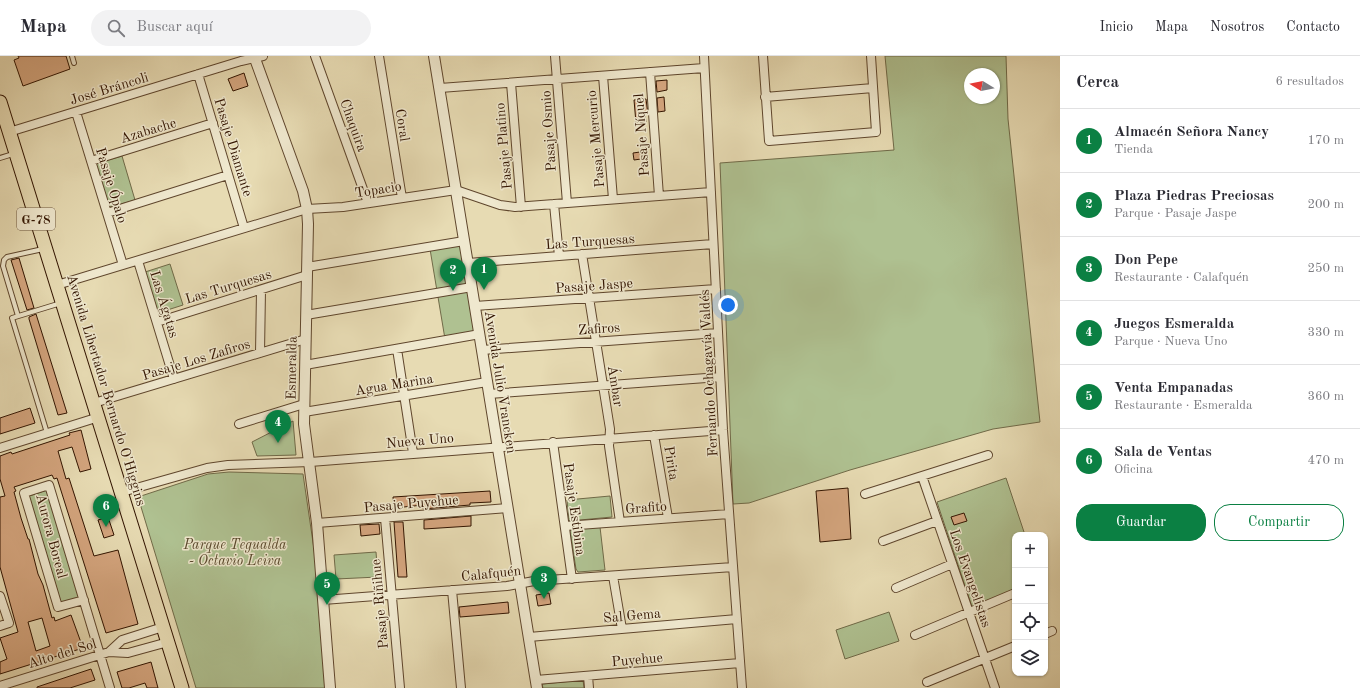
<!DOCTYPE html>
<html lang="es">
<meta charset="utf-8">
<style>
:root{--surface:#fff;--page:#f2f2f3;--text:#2b2b33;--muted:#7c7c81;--line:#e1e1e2;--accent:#0b8043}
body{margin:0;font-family:"Old Standard TT",serif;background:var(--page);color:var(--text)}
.controls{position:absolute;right:12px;bottom:12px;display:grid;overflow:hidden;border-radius:8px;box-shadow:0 1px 3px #0004}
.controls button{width:36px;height:36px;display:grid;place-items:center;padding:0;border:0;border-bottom:1px solid var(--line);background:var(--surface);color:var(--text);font:20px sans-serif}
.compass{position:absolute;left:964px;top:12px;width:36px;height:36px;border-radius:50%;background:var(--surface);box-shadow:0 1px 3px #0004;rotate:280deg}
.you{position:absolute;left:728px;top:249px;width:14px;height:14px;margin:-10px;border:3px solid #fff;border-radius:50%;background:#1a73e8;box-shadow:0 0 0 6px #1a73e833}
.badge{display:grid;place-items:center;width:26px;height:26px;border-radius:50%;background:var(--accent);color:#fff;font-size:13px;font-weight:700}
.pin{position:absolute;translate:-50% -33px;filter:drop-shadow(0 1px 2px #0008)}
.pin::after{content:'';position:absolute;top:21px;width:14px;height:12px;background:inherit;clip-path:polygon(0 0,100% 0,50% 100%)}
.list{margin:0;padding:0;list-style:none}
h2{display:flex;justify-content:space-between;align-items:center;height:52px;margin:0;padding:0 16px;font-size:17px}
h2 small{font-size:13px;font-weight:400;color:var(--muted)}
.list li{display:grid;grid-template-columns:26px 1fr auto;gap:12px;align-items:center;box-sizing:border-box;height:64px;padding:0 16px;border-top:1px solid var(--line)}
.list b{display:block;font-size:15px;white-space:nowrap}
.list p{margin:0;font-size:13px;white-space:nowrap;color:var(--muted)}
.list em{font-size:13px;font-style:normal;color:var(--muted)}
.actions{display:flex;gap:8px;padding:12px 16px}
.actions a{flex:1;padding:9px 0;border:1px solid var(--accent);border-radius:16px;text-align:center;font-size:14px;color:var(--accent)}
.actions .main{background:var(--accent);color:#fff}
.icon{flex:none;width:22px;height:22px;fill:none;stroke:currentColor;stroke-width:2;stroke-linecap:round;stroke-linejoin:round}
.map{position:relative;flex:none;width:1060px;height:632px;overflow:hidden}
header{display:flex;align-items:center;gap:24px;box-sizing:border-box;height:56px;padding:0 20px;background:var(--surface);border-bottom:1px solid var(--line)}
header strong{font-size:19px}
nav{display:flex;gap:22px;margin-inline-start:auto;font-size:14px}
.search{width:280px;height:36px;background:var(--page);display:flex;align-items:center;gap:10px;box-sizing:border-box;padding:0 14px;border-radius:22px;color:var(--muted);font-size:15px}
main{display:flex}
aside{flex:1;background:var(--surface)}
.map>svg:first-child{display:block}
.green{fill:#afc191;stroke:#706a48;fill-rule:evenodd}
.building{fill:#d4a57e;stroke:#321400;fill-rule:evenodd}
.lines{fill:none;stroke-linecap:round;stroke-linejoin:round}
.service-casing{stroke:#5f462d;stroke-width:6}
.minor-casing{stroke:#5f462d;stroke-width:10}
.tertiary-casing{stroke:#5f462d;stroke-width:12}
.primary-casing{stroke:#321400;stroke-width:15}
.service{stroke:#efe8ce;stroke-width:4}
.minor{stroke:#efe8ce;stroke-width:8}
.tertiary{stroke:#efe8ce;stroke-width:10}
.primary{stroke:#e7dbb3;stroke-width:13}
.labels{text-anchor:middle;stroke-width:3;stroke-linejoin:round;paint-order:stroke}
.shield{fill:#efe8ce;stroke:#6b543e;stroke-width:1}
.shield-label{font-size:13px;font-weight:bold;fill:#321400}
.street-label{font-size:14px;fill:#321400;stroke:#efe8ce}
.park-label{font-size:14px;font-style:italic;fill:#58482c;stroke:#efe8ce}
</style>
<header>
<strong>Mapa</strong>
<div class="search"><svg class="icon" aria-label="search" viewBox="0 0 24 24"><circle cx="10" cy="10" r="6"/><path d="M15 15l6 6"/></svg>Buscar aquí</div>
<nav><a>Inicio</a><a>Mapa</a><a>Nosotros</a><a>Contacto</a></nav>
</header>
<main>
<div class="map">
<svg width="1060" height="632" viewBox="0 0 1060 632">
<rect width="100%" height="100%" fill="#e7dbb3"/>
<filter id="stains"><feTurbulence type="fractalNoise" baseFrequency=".005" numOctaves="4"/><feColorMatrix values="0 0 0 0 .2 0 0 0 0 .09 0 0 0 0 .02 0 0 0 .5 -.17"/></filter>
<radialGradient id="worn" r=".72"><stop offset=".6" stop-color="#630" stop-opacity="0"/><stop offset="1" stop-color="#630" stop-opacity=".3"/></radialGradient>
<path class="green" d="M885,0H1006L1008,63L1040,366L993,373L850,414L749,447L733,448L720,107L894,94ZM970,18H994V42H970Z
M122,100L135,144L107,152L94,108Z
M460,187L475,278L445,283L430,193Z
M170,208L183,249L158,257L145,216Z
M293,365L296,399L257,400L252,386Z
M229,416L303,418L322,548L325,632H196L138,441L208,418Z
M1006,422L1025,479H1015V533L972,551L937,446Z
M47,434L79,542L61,547L29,440Z
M610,440L612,461L569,465L567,444Z
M600,471L605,514L578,516L576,513L570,475L572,473Z
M376,496L378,521L336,523L334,499Z
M889,556L899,585L845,603L836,574Z
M583,624L584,632H543L542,628Z"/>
<path class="building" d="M18,0H66L70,13L23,30L14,4L19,2Z
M244,17L248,30L233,35L228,23Z
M667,24V34L657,36L656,25Z
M664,41L665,55L658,56L657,42Z
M646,43L648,58H645L646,66L636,67L634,44Z
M647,95L648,102L634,104L633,97Z
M19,202L34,252L27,254L11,204Z
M36,258L67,357L58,359L29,263V261Z
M30,352L35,367L0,378V362Z
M81,374L91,413L80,416L72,391L58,395L66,423L69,422L94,500L118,494L138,568L106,577L57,422L54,423L52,419L14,431L16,435L14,436L21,462L28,483H29L38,518L43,529L52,562L54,561L55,565L71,559L83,592L0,618V606L7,603L0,582L18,576L0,511V441L5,440L0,423V400L11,396L12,398L70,379L69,377ZM42,562L50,590L36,595L28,566Z
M848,432L851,483L820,486L816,435Z
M490,435L491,446L470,447V449L423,453V449L394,452L393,441Z
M964,457L967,465L954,469L951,461Z
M471,460V470L424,473V464Z
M108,461L114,479L104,482L98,464Z
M394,466H403L407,521H398Z
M379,468L380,478L361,480L360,469Z
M549,537L551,548L538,550L536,539Z
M508,546L509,557L460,561L459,551Z
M151,606L158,632H147L145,627L129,632H122L117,616Z
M91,613L95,624L70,632H37V631Z"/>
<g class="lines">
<g class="service-casing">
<path id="service" d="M72,0L74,7
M0,102L13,98
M18,260L3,210L4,204L7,201L43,193
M47,377L12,262L61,247"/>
</g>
<g class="minor-casing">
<path id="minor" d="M315,0L368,147
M379,0L402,142
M555,0L567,147
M704,0L723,374L742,632
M763,0L769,85L876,76L871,0
M650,16L659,140
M198,18L244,172
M603,20L613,143
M511,27L521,151
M440,32L704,12
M765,41L873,32
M76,56L123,209
M9,76L241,5L263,0
M91,105L213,67
M554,148L559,200
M107,157L228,119
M582,198L610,373L609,390L620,466
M138,205L174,323
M468,207L713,188
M307,211L464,185
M57,229L307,153L343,151L456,134L500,149L515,151L711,136
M475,250L716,233
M306,259L472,231
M157,266L307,219
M397,293L413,397
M482,294L718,277
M260,297L261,234
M305,309L480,278
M489,338L720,321
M94,347L306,283
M304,356L487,326
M239,368L304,348
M654,379L668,462
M553,386L572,523
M0,392L99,361
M922,420L995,632
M122,436L207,412L228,409L310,406L723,374
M865,438L988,399
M385,462L400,632
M317,467L508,452
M565,470L729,458
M883,485L937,465
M613,520L622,573
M896,532L952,508
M452,534L461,632
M0,540L9,567L0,570
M84,544L58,551L24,437L49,429L110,632
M323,544L507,530L534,525L733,511
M1045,578L1052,575
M915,579L1015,537
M529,581L737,563
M109,596L122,584L163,571
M588,620L589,632
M536,624L740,607
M927,626L1015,590
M0,630L109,596L128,597L168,586"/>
</g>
<g class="tertiary-casing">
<path id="tertiary" d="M254,0L303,135L307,153L308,168L304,368L317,467L330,632
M434,0L537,632"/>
</g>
<g class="primary-casing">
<path id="primary" d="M0,46L182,632"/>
</g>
<use href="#service" class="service"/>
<use href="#minor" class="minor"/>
<use href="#tertiary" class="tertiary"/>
<use href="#primary" class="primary"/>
</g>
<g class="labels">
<rect class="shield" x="17" y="152" width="38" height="22" rx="3"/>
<g class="shield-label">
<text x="36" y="168">G-78</text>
</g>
<g class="street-label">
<text transform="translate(109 32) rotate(-17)" y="5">José Bráncoli</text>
<text transform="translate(354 69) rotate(70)" y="5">Chaquira</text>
<text transform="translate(403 69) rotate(81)" y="5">Coral</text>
<text transform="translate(148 74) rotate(-17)" y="5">Azabache</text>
<text transform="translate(548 75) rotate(-94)" y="5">Pasaje Osmio</text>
<text transform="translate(641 79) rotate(-94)" y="5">Pasaje Níquel</text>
<text transform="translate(595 83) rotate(-95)" y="5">Pasaje Mercurio</text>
<text transform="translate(503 90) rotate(-95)" y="5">Pasaje Platino</text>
<text transform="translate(234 91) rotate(73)" y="5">Pasaje Diamante</text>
<text transform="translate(112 129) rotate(73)" y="5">Pasaje Ópalo</text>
<text transform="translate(378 133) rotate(-9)" y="5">Topacio</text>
<text transform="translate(590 185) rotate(-4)" y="5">Las Turquesas</text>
<text transform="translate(594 229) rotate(-4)" y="5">Pasaje Jaspe</text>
<text transform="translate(228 230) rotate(-17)" y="5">Las Turquesas</text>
<text transform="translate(165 248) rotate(73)" y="5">Las Ágatas</text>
<text transform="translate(599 272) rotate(-4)" y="5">Zafiros</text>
<text transform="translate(196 303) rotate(-17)" y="5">Pasaje Los Zafiros</text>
<text transform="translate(291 312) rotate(-89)" y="5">Esmeralda</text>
<text transform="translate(708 317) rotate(-93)" y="5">Fernando Ochagavía Valdés</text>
<text transform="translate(501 326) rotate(81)" y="5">Avenida Julio Vrancken</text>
<text transform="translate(394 328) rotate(-9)" y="5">Agua Marina</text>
<text transform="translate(616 330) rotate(81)" y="5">Ámbar</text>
<text transform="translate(107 334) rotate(73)" y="5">Avenida Libertador Bernardo O'Higgins</text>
<text transform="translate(420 384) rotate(-5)" y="5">Nueva Uno</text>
<text transform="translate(672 407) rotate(81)" y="5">Pirita</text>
<text transform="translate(411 447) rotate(-5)" y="5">Pasaje Puyehue</text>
<text transform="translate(646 451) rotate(-4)" y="5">Grafito</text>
<text transform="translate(575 453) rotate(82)" y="5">Pasaje Estibina</text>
<text transform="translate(52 480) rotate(75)" y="5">Aurora Boreal</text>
<text transform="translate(491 517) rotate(-6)" y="5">Calafquén</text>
<text transform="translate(971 522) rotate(71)" y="5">Los Evangelistas</text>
<text transform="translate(379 548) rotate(-95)" y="5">Pasaje Riñihue</text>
<text transform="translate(632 559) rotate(-5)" y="5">Sal Gema</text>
<text transform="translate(62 597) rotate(-17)" y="5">Alto del Sol</text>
<text transform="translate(637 603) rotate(-5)" y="5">Puyehue</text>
</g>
<g class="park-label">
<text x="235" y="493">Parque Tegualda<tspan x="235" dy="16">- Octavio Leiva</tspan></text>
</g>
</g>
<rect width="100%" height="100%" filter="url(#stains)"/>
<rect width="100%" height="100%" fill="url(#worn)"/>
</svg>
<div class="controls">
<button>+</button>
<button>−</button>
<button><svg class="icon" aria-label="locate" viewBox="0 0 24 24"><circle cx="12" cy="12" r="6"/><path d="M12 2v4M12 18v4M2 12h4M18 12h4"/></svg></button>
<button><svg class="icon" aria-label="layers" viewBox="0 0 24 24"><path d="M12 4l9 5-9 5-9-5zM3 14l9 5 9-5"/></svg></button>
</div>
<svg class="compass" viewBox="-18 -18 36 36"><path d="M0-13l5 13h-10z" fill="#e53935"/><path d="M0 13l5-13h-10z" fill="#7c7c81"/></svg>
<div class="you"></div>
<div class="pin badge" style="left:484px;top:234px">1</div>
<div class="pin badge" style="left:453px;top:235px">2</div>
<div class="pin badge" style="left:544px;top:543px">3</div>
<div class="pin badge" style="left:278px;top:387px">4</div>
<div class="pin badge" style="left:327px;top:549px">5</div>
<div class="pin badge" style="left:106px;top:471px">6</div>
</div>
<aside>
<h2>Cerca<small>6 resultados</small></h2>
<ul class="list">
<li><span class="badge">1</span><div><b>Almacén Señora Nancy</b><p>Tienda</p></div><em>170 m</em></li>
<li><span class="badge">2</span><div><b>Plaza Piedras Preciosas</b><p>Parque · Pasaje Jaspe</p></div><em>200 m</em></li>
<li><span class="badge">3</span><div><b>Don Pepe</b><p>Restaurante · Calafquén</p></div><em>250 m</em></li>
<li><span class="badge">4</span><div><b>Juegos Esmeralda</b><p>Parque · Nueva Uno</p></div><em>330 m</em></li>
<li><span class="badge">5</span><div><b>Venta Empanadas</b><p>Restaurante · Esmeralda</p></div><em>360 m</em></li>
<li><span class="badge">6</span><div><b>Sala de Ventas</b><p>Oficina</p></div><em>470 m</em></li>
</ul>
<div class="actions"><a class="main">Guardar</a><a>Compartir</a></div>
</aside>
</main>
